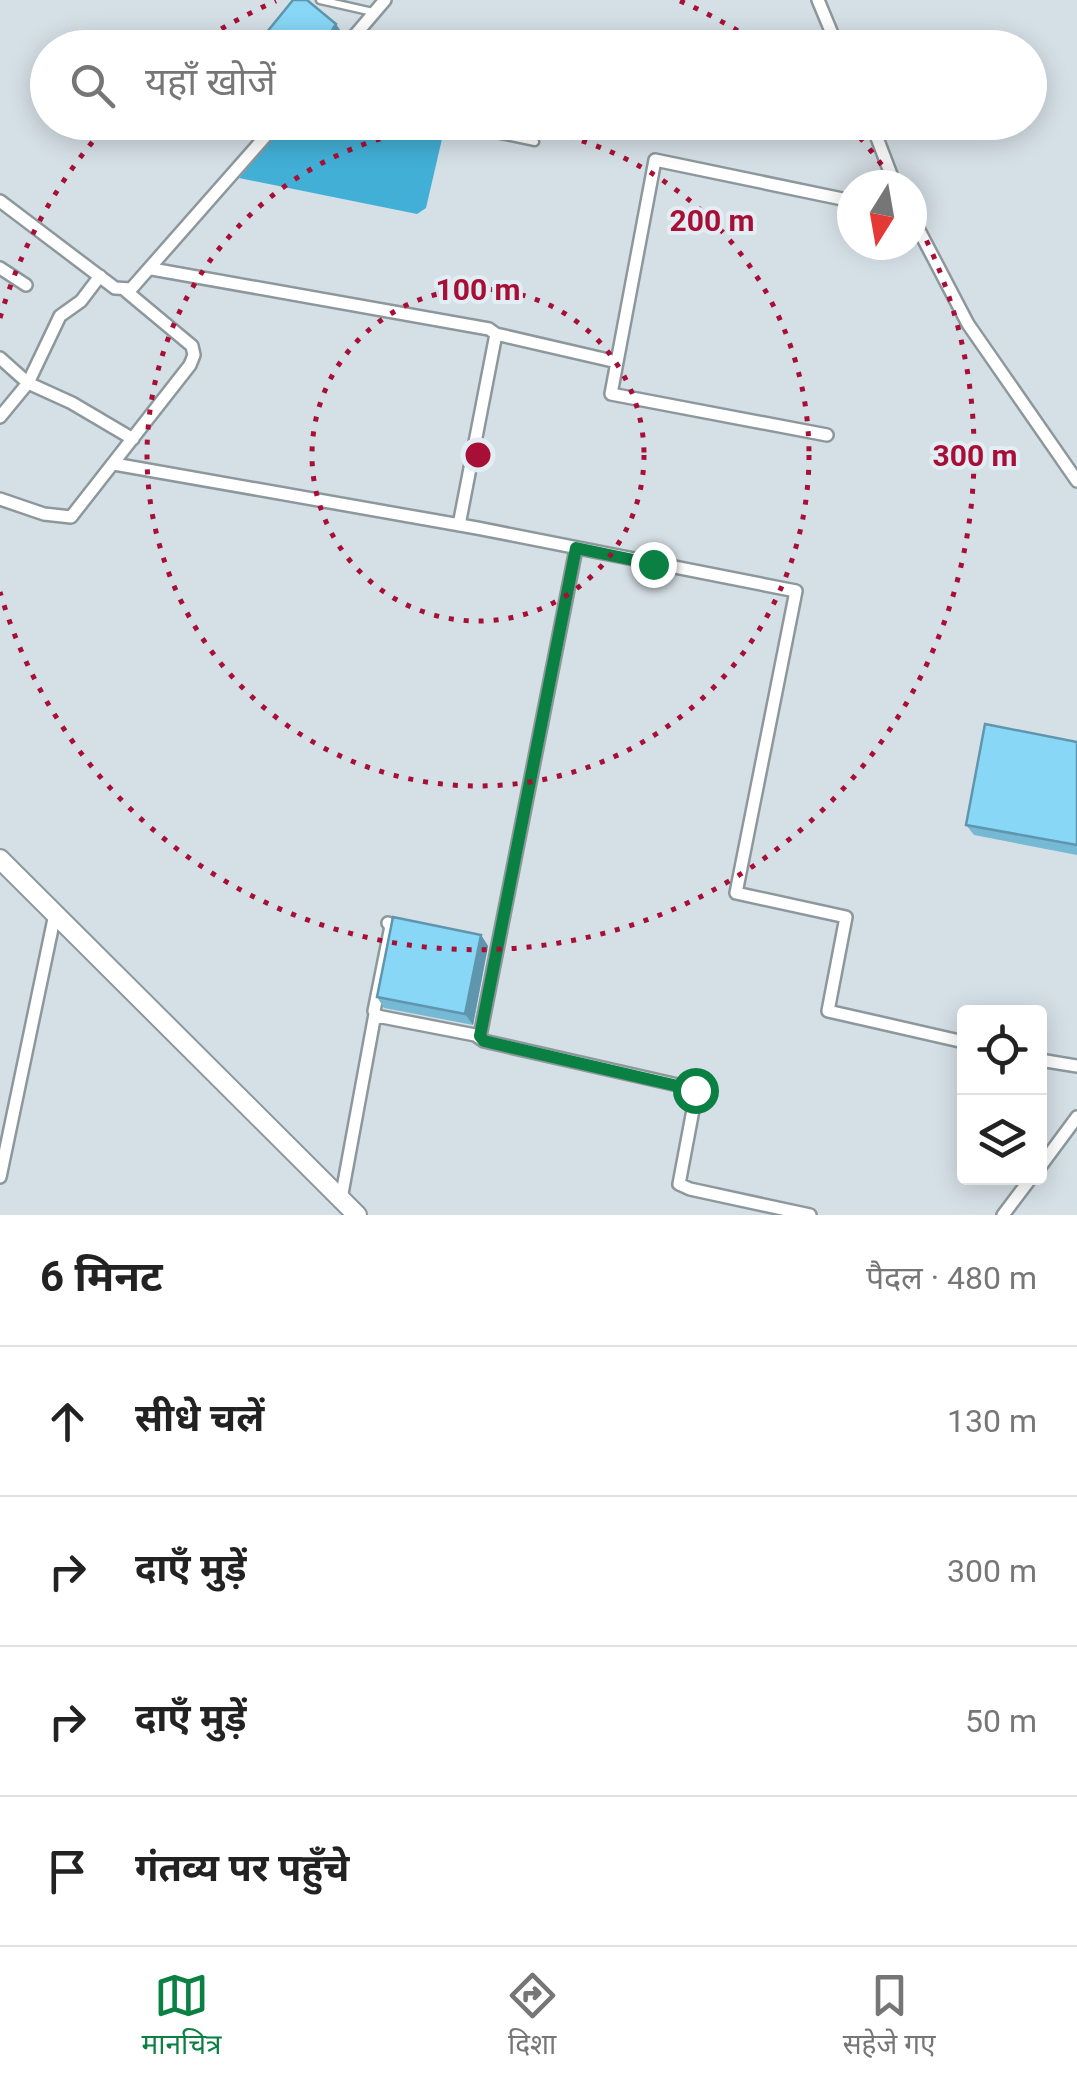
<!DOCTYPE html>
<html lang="hi">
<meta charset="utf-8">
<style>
:root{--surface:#fff;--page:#f6f6f6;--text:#222;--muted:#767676;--line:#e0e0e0;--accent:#0b8043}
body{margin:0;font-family:Roboto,"Noto Sans Devanagari",sans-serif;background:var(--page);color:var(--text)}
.controls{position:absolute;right:30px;bottom:30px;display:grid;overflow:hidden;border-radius:10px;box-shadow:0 5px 25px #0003}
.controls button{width:90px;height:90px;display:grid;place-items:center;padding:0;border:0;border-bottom:2px solid var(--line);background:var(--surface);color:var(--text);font:50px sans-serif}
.compass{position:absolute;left:837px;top:170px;width:90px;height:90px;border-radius:50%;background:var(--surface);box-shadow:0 5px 25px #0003;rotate:191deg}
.stop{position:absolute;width:30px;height:30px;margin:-22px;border:8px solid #0b8043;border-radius:50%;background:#fff}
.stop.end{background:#0b8043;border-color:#fff;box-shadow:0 2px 10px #0008}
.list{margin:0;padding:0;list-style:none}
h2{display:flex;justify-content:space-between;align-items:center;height:130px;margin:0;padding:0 40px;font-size:42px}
h2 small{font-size:32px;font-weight:400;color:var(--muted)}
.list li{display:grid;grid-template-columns:65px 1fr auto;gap:30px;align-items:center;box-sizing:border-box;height:150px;padding:0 40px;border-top:2px solid var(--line)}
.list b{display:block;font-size:38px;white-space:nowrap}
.list em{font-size:32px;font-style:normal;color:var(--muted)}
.icon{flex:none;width:55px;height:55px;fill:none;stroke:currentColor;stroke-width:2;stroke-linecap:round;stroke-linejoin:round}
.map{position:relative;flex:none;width:1077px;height:1215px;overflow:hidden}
.search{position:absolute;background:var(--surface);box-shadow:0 5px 25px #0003;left:30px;right:30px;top:30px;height:110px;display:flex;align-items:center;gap:25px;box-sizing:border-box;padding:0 35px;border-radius:55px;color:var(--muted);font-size:38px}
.sheet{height:730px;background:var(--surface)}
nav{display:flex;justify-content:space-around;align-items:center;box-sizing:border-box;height:140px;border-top:2px solid var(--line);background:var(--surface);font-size:28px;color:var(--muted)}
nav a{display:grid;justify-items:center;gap:5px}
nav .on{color:var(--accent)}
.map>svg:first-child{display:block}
.forest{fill:#42afd6}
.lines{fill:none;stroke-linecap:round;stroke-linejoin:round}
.lane-casing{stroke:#8d989c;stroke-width:11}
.street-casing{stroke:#8d989c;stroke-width:16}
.secondary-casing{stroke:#8d989c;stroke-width:22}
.lane{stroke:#fff;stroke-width:6}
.street{stroke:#fff;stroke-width:11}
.secondary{stroke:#fff;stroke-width:18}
.wall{fill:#75b9d4}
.shaded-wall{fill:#5f96ad}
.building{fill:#88d7f7;stroke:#5f96ad;stroke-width:2.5}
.route{stroke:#0b8043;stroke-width:12}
.ring{fill:none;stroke:#a70f37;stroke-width:5;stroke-dasharray:5 10}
.centre{fill:#a70f37;stroke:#e2eef3;stroke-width:5}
.ring-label{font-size:30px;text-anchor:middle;font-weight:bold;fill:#a70f37;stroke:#e2eef3;stroke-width:8;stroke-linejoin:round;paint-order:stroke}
</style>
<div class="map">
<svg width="1077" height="1215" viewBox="0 0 1077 1215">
<rect width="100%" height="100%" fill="#d5e0e6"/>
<path class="forest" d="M427,122L445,126L426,208L417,214L239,178L285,123Z"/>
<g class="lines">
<g class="lane-casing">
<path id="lane" d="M320,0L373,12
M437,122L535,142"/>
</g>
<g class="street-casing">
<path id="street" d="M818,0L838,48
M344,48L385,0
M871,122L895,185
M0,201L115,288L131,289L278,122
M912,217L968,324L1077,481
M0,268L26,285
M152,269L489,329L496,334
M0,358L28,383L72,403L133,439
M617,362L655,160L852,201
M0,417L28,383L60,316L81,301L100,276
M114,464L477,528L796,591L736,893L846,917L828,1011L964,1042
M0,499L44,514L71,517L190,365L194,355L192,346L126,291
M459,525L496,334L617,362L611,394L827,435
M388,923L391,926L374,1011L377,1016L475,1035L484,1041L691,1088L696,1094L679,1184L690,1189L810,1215
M480,1036L576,549
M1040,1060L1077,1066
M1040,1167L1077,1117
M0,1177L55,914
M341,1199L375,1014
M1003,1215L1031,1178"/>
</g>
<g class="secondary-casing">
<path id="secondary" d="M0,859L357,1215"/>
</g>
<use href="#lane" class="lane"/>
<use href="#street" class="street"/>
<use href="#secondary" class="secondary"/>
</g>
<path class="wall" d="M1077,742V855L974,835L966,825Z
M481,935L488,946L473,1025L384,1008L377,997Z"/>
<path class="shaded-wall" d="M336,24L343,34L335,48H321Z
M481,935L488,946L473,1025L465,1014Z"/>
<path class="building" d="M293,0H307L336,24L323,45L321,48H254Z
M985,724L1077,742V845L966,825Z
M393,917L481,935L465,1014L377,997Z"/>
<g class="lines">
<path class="route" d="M653,564L576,548L480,1036L484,1041L695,1090"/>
</g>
<g class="ring">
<circle cx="478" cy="455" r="166"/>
<circle cx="478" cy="455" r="331"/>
<path d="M0 318A497 497 0 0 1 106 126M196 45A497 497 0 0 1 276 1M680 1A497 497 0 0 1 760 45M850 126A497 497 0 0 1 895 184M913 214A497 497 0 1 1 0 592"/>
</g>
<circle cx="478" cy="455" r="15" class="centre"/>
<g class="ring-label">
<text x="712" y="231">200 m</text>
<text x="478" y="300">100 m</text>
<text x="975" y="466">300 m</text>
</g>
</svg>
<div class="controls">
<button><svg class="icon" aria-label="locate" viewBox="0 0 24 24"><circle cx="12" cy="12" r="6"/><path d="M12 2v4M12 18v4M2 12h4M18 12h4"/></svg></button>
<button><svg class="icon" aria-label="layers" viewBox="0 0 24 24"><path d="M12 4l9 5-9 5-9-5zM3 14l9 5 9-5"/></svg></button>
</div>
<svg class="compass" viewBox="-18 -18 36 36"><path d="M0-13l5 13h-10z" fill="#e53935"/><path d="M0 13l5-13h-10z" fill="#767676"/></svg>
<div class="stop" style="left:695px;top:1090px"></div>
<div class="stop end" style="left:653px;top:564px"></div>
<div class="search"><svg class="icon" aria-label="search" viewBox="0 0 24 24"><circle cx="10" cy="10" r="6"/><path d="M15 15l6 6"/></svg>यहाँ खोजें</div>
</div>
<section class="sheet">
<h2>6 मिनट<small>पैदल · 480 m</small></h2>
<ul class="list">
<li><svg class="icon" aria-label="ahead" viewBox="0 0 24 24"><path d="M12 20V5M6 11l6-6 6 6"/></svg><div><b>सीधे चलें</b></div><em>130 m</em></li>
<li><svg class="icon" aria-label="right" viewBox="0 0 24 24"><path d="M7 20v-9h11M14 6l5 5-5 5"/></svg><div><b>दाएँ मुड़ें</b></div><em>300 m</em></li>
<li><svg class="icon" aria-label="right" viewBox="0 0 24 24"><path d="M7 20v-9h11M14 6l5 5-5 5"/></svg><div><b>दाएँ मुड़ें</b></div><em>50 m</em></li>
<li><svg class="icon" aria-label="arrive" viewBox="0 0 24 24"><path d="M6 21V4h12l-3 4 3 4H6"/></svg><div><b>गंतव्य पर पहुँचे</b></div></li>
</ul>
</section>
<nav>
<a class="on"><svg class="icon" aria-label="map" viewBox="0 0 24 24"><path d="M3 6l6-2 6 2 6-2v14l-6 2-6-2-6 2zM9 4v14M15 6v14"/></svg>मानचित्र</a>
<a><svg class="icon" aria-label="directions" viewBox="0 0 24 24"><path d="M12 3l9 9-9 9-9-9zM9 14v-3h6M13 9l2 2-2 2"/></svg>दिशा</a>
<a><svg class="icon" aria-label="saved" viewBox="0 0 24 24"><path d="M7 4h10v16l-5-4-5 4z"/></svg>सहेजे गए</a>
</nav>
